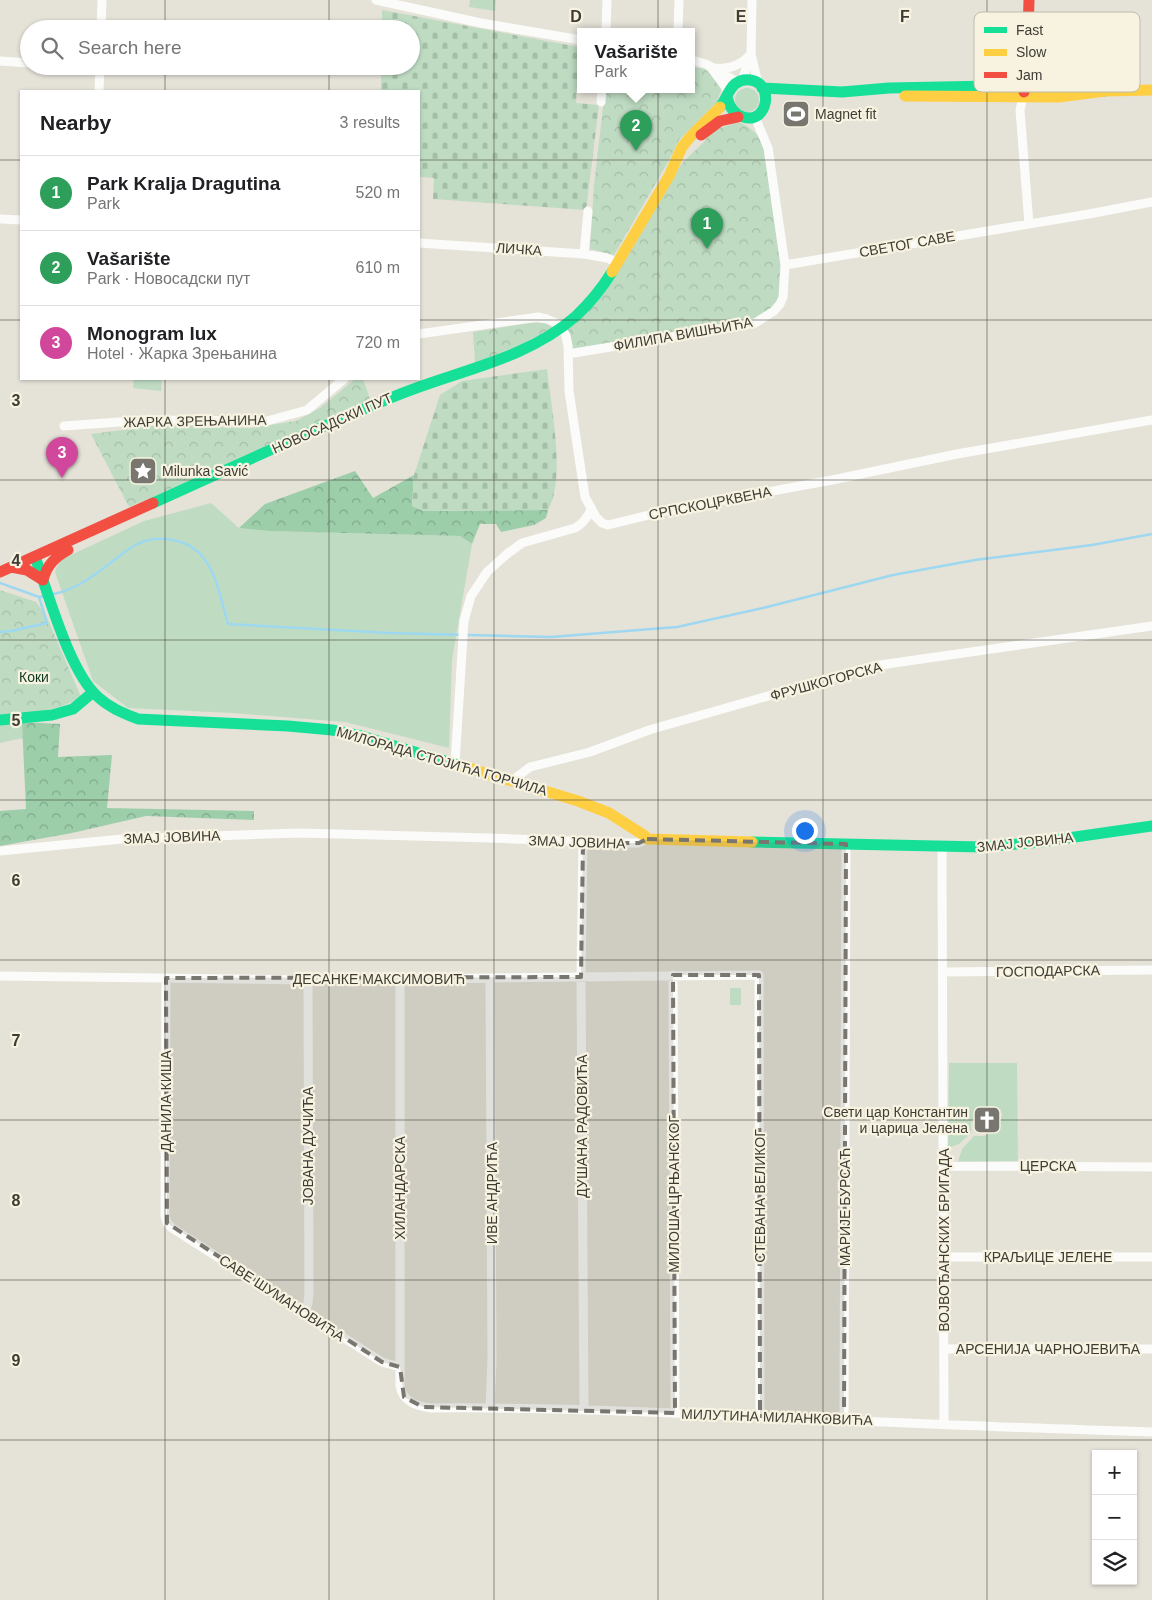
<!DOCTYPE html>
<meta charset="utf-8">
<style>
:root{--surface:#fff;--page:#f6f6f6;--text:#202124;--muted:#757577;--line:#e0e0e0;--accent:#78766e}
body{margin:0;font-family:Arial,sans-serif;background:var(--page);color:var(--text)}
.controls{position:absolute;right:15px;bottom:15px;display:grid;overflow:hidden;border-radius:0px;box-shadow:0 1px 4px #0004}
.controls button{width:45px;height:45px;display:grid;place-items:center;padding:0;border:0;border-bottom:1px solid var(--line);background:var(--surface);color:var(--text);font:25px sans-serif}
.you{position:absolute;left:804px;top:830px;width:18px;height:18px;margin:-12px;border:4px solid #fff;border-radius:50%;background:#1a73e8;box-shadow:0 0 0 8px #1a73e833}
.badge{display:grid;place-items:center;width:32px;height:32px;border-radius:50%;background:var(--accent);color:#fff;font-size:16px;font-weight:700}
.pin{position:absolute;translate:-50% -41px;filter:drop-shadow(0 1px 2px #0008)}
.pin::after{content:'';position:absolute;top:26px;width:18px;height:15px;background:inherit;clip-path:polygon(0 0,100% 0,50% 100%)}
.popup{position:absolute;left:577px;top:28px;width:118px;height:65px;box-sizing:border-box;display:grid;place-content:center;border-radius:0px;background:var(--surface);filter:drop-shadow(0 1px 4px #0005);font-size:16px;white-space:nowrap;color:var(--muted)}
.popup b{font-size:19px;color:var(--text)}
.popup::after{content:'';position:absolute;left:50%;top:100%;margin-left:-10px;border:10px solid transparent;border-top-color:var(--surface)}
.list{margin:0;padding:0;list-style:none}
h2{display:flex;justify-content:space-between;align-items:center;height:65px;margin:0;padding:0 20px;font-size:21px}
h2 small{font-size:16px;font-weight:400;color:var(--muted)}
.list li{display:grid;grid-template-columns:32px 1fr auto;gap:15px;align-items:center;box-sizing:border-box;height:75px;padding:0 20px;border-top:1px solid var(--line)}
.list b{display:block;font-size:19px;white-space:nowrap}
.list p{margin:0;font-size:16px;white-space:nowrap;color:var(--muted)}
.list em{font-size:16px;font-style:normal;color:var(--muted)}
.icon{flex:none;width:28px;height:28px;fill:none;stroke:currentColor;stroke-width:2;stroke-linecap:round;stroke-linejoin:round}
.map{position:relative;flex:none;width:1152px;height:1600px;overflow:hidden}
.search{position:absolute;background:var(--surface);box-shadow:0 1px 4px #0004;left:20px;top:20px;width:400px;height:55px;display:flex;align-items:center;gap:12px;box-sizing:border-box;padding:0 18px;border-radius:28px;color:var(--muted);font-size:19px}
.panel{position:absolute;background:var(--surface);box-shadow:0 1px 4px #0004;left:20px;top:90px;width:400px;height:290px;border-radius:0px}
.map>svg:first-child{display:block}
.green{fill:#bfdcc3}
.forest{fill:url(#forest-crowns)}
.cemetery{fill:url(#cemetery-stones)}
.park{fill:url(#park-crowns)}
.lines{fill:none;stroke-linecap:round;stroke-linejoin:round}
.stream{stroke:#9ed8f0;stroke-width:2.5}
.street{stroke:#fbfbf9;stroke-width:9}
.fast{stroke:#16e098;stroke-width:11}
.slow{stroke:#ffcf43;stroke-width:11}
.jam{stroke:#f24e42;stroke-width:11}
.marked{fill:#78766e;fill-opacity:0.2;stroke:#78766e;stroke-width:4;stroke-dasharray:10 6;stroke-linejoin:round}
.grid{fill:none;stroke:#3e3c35;stroke-width:1;stroke-opacity:0.55}
.labels{text-anchor:middle;stroke-width:4.5;stroke-linejoin:round;paint-order:stroke}
.poi-label{font-size:14px;fill:#3e3c35;stroke:#f7f3e0;text-anchor:start}
.street-label{font-size:14px;fill:#3e3c35;stroke:#f7f3e0}
.park-label{font-size:14px;fill:#0f3821;stroke:#f7f3e0}
.key{fill:#f7f3e0;stroke:#c0bcad;stroke-width:1}
.key-label{font-size:14px;fill:#3e3c35}
.grid-label{font-size:16px;text-anchor:middle;font-weight:bold;fill:#3e3c35;stroke:#f7f3e0;stroke-width:4.5;stroke-linejoin:round;paint-order:stroke}
</style>
<div class="map">
<svg width="1152" height="1600" viewBox="0 0 1152 1600">
<defs>
<pattern id="forest-crowns" width="20" height="18" patternUnits="userSpaceOnUse" patternTransform="scale(1.25)"><rect width="20" height="18" fill="#9cceaa"/><path d="M2 6a3 3 0 1 1 6 0M12 15a3 3 0 1 1 6 0" fill="none" stroke="#81a88b"/></pattern>
<pattern id="cemetery-stones" width="16" height="16" patternUnits="userSpaceOnUse" patternTransform="scale(1.25)"><rect width="16" height="16" fill="#bfdcc3"/><path d="M2 7V4a2 2 0 0 1 4 0v3zM10 15v-3a2 2 0 0 1 4 0v3z" fill="#a5bea8"/></pattern>
<pattern id="park-crowns" width="20" height="18" patternUnits="userSpaceOnUse" patternTransform="scale(1.25)"><rect width="20" height="18" fill="#bfdcc3"/><path d="M2 6a3 3 0 1 1 6 0M12 15a3 3 0 1 1 6 0" fill="none" stroke="#a5bea8"/></pattern>
</defs>
<rect width="100%" height="100%" fill="#e5e2d8"/>
<path class="green" d="M470,0H496L495,11L469,7Z
M735 100a12 12 0 1 1 24 0a12 12 0 1 1-24 0Z
M134,379H162L161,391L133,388Z
M211,503L239,528L268,531L460,536L472,544L452,660L449,748L345,722L232,713L128,708L93,681L55,572L60,560L144,521Z
M22,722L23,738L0,743V725Z
M730,988H741V1005H730Z
M949,1063H1017L1018,1161L958,1162L962,1149L974,1136H984L997,1130L1002,1116L1001,1110C993,1104 987,1106 978,1110L971,1123V1133L959,1144L948,1148Z"/>
<path class="forest" d="M355,471L373,498L414,475L412,506L424,511L548,510L546,518L534,525L501,532L496,524H480L472,544L460,536L268,531L239,528L265,504Z
M22,722L60,724L58,757L112,755L107,808L254,811V820L146,816L72,833L0,846V811L26,809Z"/>
<path class="cemetery" d="M382,10L579,47L576,103L599,105L586,210L433,199L434,178L419,177V91H381V66H411V29H382Z
M547,369C551,406 566,478 548,510L424,511L412,506L414,475L440,395L462,381Z"/>
<path class="park" d="M691,67L705,69L722,87L717,102L679,140L668,162L614,255L590,249L594,185L605,90H691Z
M738,122C752,127 759,136 768,148L785,265L783,297L755,323L568,354L562,328L595,301L682,163L704,142L711,131Z
M531,323H546L553,328L522,344L475,363L473,332Z
M355,379H363L371,402L129,507L91,434L161,425L251,428L296,421L320,408Z
M0,590L36,602L46,615L81,697C57,712 28,713 0,717Z"/>
<g class="lines">
<path class="stream" d="M0,583L39,597L46,596
M54,594C83,588 105,566 129,549C140,541 152,538 165,539C213,542 217,587 228,624L389,633L551,637L677,627L767,607L893,575L975,560L1092,545L1152,534
M0,632L11,631L47,623L39,597"/>
<path class="street" d="M376,0L481,23L581,40
M752,0L751,54L758,83
M101,29L102,0
M606,32L607,0
M678,32L679,0
M691,60L706,64L737,82
M0,61L29,63
M714,68C729,70 741,65 751,54
M713,70L729,92
M742,81L750,57
M99,91L100,66
M1023,96L1020,110L1029,224
M601,102L602,90
M0,219L21,220
M419,243L584,254L607,258L618,263
M584,254L588,211
M785,265L1089,214L1152,202
M419,334L538,317L547,319L556,323L562,328L566,336L568,346L569,391L585,497L596,517L602,523L608,525L670,510L832,480L957,454L1152,420
M568,354L755,323L774,311L780,304L783,297L785,265L768,148L755,117
M64,426L147,420L267,421L307,410L344,379
M455,763L464,621L471,596L487,572L507,554L522,543L575,528C583,524 587,518 591,510
M513,780L530,767L590,752L649,730L873,666L1152,626
M583,843L581,977L584,1409
M942,847L944,1423
M0,851L122,839L299,833L489,838L619,843H639L647,839
M943,972L1152,970
M673,975L675,1413
M0,976L308,980L759,975L760,1416
M166,978L165,1216L167,1223L172,1228L382,1362L400,1367
M400,979V1386C403,1402 416,1406 431,1408C528,1407 624,1411 721,1415C865,1421 1008,1428 1152,1432
M944,1166L1152,1167
M944,1257H1152
M305,1312L308,1303L309,1292L308,980
M944,1349H1152
M490,1407L492,1360L490,978
M844,1419L846,844"/>
<path class="fast" d="M762,88L842,92L889,88L1044,85L1105,91
M720,107C726,100 728,90 735,84C739,81 744,79 750,80C775,83 768,125 743,117C733,114 729,106 727,97
M153,503C233,467 312,430 393,397C454,371 525,361 576,316C590,303 602,288 612,272
M35,557C49,595 69,671 98,697C110,708 123,713 138,719L288,726L332,730L361,736L462,766
M0,720L52,715L73,709L92,693
M752,842L983,847L1040,842L1152,826"/>
<path class="slow" d="M905,96L1059,97L1105,91L1152,90
M612,272L669,176L682,147L691,136L720,107
M462,766L578,801L609,813L645,836L647,839L752,842"/>
<path class="jam" d="M1024,92L1027,69L1029,0
M701,135L720,121L738,117
M11,567L27,570L43,580C47,565 55,557 68,550
M0,572L153,503"/>
</g>
<path class="marked" d="M647,839L846,844L844,1419L760,1416L759,975H673L675,1413L423,1407L404,1397L400,1367L382,1362L167,1223L166,978L581,977L583,843H639Z"/>
<path class="grid" d="M165,0V29M329,0V29M494,0V1600M658,0V1600M823,0V1600M987,0V1600M165,66V91M329,66V91M0,160H21M419,160H1152M0,320H21M419,320H1152M165,379V1600M329,379V1600M0,480H1152M0,640H1152M0,800H1152M0,960H1152M0,1120H1152M0,1280H1152M0,1440H1152"/>
<defs>
<g id="stadium-square" transform="scale(1.4375)"><rect x="-9" y="-9" width="18" height="18" rx="4" fill="#78766e" stroke="#f7f3e0"/><path d="M0-5a6.5 5 0 1 0 0 10a6.5 5 0 1 0 0-10ZM-3.5-1.8h7v3.6h-7Z" fill="#fff"/></g>
<g id="sight-square" transform="scale(1.4375)"><rect x="-9" y="-9" width="18" height="18" rx="4" fill="#78766e" stroke="#f7f3e0"/><path d="M0-6L1.8-2.2L6-1.7L2.9 1.2L3.7 5.4L0 3.3L-3.7 5.4L-2.9 1.2L-6-1.7L-1.8-2.2Z" fill="#fff"/></g>
<g id="church-square" transform="scale(1.4375)"><rect x="-9" y="-9" width="18" height="18" rx="4" fill="#78766e" stroke="#f7f3e0"/><path d="M-1.2-6h2.4v3.5h3.3v2.4h-3.3V6h-2.4V-.1h-3.3v-2.4h3.3Z" fill="#fff"/></g>
</defs>
<g fill-rule="evenodd">
<use href="#stadium-square" x="796" y="114"/>
<use href="#sight-square" x="143" y="471"/>
<use href="#church-square" x="987" y="1120"/>
</g>
<g class="labels">
<g class="poi-label">
<text x="815" y="119">Magnet fit</text>
<text x="162" y="476">Milunka Savić</text>
<text x="968" y="1117" text-anchor="end">Свети цар Константин<tspan x="968" dy="16">и царица Јелена</tspan></text>
</g>
<g class="street-label">
<text transform="translate(907 244) rotate(-10)" y="5">СВЕТОГ САВЕ</text>
<text transform="translate(519 249) rotate(4)" y="5">ЛИЧКА</text>
<text transform="translate(683 334) rotate(-10)" y="5">ФИЛИПА ВИШЊИЋА</text>
<text transform="translate(195 421) rotate(-1)" y="5">ЖАРКА ЗРЕЊАНИНА</text>
<text transform="translate(332 423) rotate(-24)" y="5">НОВОСАДСКИ ПУТ</text>
<text transform="translate(710 503) rotate(-11)" y="5">СРПСКОЦРКВЕНА</text>
<text transform="translate(826 681) rotate(-15)" y="5">ФРУШКОГОРСКА</text>
<text transform="translate(442 761) rotate(16)" y="5">МИЛОРАДА СТОЈИЋА ГОРЧИЛА</text>
<text transform="translate(172 837) rotate(-2)" y="5">ЗМАЈ ЈОВИНА</text>
<text transform="translate(577 842) rotate(2)" y="5">ЗМАЈ ЈОВИНА</text>
<text transform="translate(1025 842) rotate(-6)" y="5">ЗМАЈ ЈОВИНА</text>
<text transform="translate(1048 971) rotate(-1)" y="5">ГОСПОДАРСКА</text>
<text x="379" y="984">ДЕСАНКЕ МАКСИМОВИЋ</text>
<text transform="translate(166 1101) rotate(-90)" y="5">ДАНИЛА КИША</text>
<text transform="translate(582 1126) rotate(-90)" y="5">ДУШАНА РАДОВИЋА</text>
<text transform="translate(308 1146) rotate(-90)" y="5">ЈОВАНА ДУЧИЋА</text>
<text x="1048" y="1171">ЦЕРСКА</text>
<text transform="translate(400 1188) rotate(-90)" y="5">ХИЛАНДАРСКА</text>
<text transform="translate(492 1193) rotate(-90)" y="5">ИВЕ АНДРИЋА</text>
<text transform="translate(674 1194) rotate(-90)" y="5">МИЛОША ЦРЊАНСКОГ</text>
<text transform="translate(760 1196) rotate(-90)" y="5">СТЕВАНА ВЕЛИКОГ</text>
<text transform="translate(845 1207) rotate(-90)" y="5">МАРИЈЕ БУРСАЋ</text>
<text transform="translate(944 1240) rotate(-90)" y="5">ВОЈВОЂАНСКИХ БРИГАДА</text>
<text x="1048" y="1262">КРАЉИЦЕ ЈЕЛЕНЕ</text>
<text transform="translate(282 1298) rotate(33)" y="5">САВЕ ШУМАНОВИЋА</text>
<text x="1048" y="1354">АРСЕНИЈА ЧАРНОЈЕВИЋА</text>
<text transform="translate(777 1417) rotate(2)" y="5">МИЛУТИНА МИЛАНКОВИЋА</text>
</g>
<g class="park-label">
<text x="34" y="682">Коки</text>
</g>
</g>
<rect x="974" y="12" width="166" height="80" rx="8" class="key"/>
<rect x="984" y="27" width="23" height="6" fill="#16e098"/>
<rect x="984" y="49" width="23" height="7" fill="#ffcf43"/>
<rect x="984" y="72" width="23" height="6" fill="#f24e42"/>
<g class="key-label">
<text x="1016" y="35">Fast</text>
<text x="1016" y="57">Slow</text>
<text x="1016" y="80">Jam</text>
</g>
<g class="grid-label">
<text x="576" y="22">D</text>
<text x="741" y="22">E</text>
<text x="905" y="22">F</text>
<text x="16" y="406">3</text>
<text x="16" y="566">4</text>
<text x="16" y="726">5</text>
<text x="16" y="886">6</text>
<text x="16" y="1046">7</text>
<text x="16" y="1206">8</text>
<text x="16" y="1366">9</text>
</g>
</svg>
<div class="controls">
<button>+</button>
<button>−</button>
<button><svg class="icon" aria-label="layers" viewBox="0 0 24 24"><path d="M12 4l9 5-9 5-9-5zM3 14l9 5 9-5"/></svg></button>
</div>
<div class="you"></div>
<div class="pin badge" style="left:707px;top:249px;background:#2e9e5b">1</div>
<div class="pin badge" style="left:636px;top:151px;background:#2e9e5b">2</div>
<div class="popup"><b>Vašarište</b>Park</div>
<div class="pin badge" style="left:62px;top:478px;background:#d1479c">3</div>
<div class="search"><svg class="icon" aria-label="search" viewBox="0 0 24 24"><circle cx="10" cy="10" r="6"/><path d="M15 15l6 6"/></svg>Search here</div>
<section class="panel">
<h2>Nearby<small>3 results</small></h2>
<ul class="list">
<li><span class="badge" style="background:#2e9e5b">1</span><div><b>Park Kralja Dragutina</b><p>Park</p></div><em>520 m</em></li>
<li><span class="badge" style="background:#2e9e5b">2</span><div><b>Vašarište</b><p>Park · Новосадски пут</p></div><em>610 m</em></li>
<li><span class="badge" style="background:#d1479c">3</span><div><b>Monogram lux</b><p>Hotel · Жарка Зрењанина</p></div><em>720 m</em></li>
</ul>
</section>
</div>
